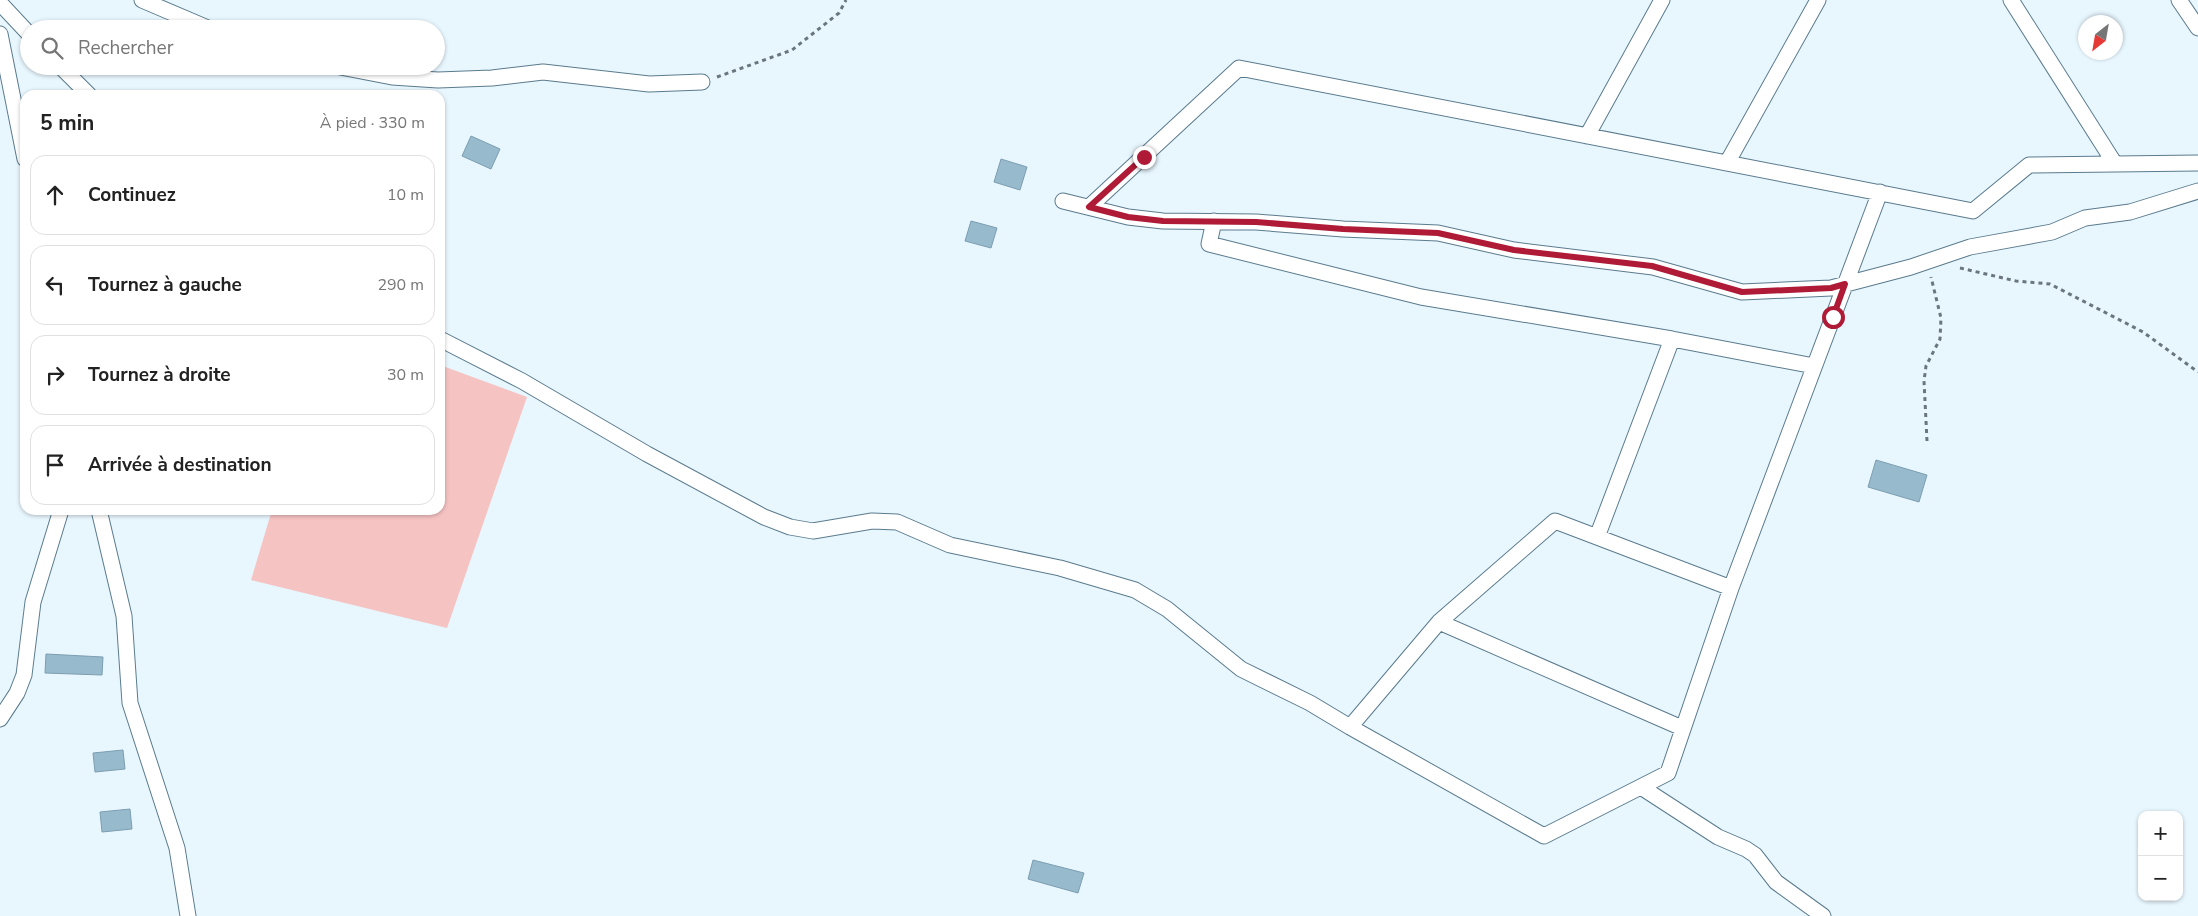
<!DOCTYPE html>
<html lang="fr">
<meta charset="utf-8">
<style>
:root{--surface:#fff;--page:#f2f2f2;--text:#222;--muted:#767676;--line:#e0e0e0}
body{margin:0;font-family:"Nunito Sans",sans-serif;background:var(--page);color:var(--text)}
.controls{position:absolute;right:15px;bottom:15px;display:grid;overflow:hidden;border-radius:10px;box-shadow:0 1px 4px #0004}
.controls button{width:45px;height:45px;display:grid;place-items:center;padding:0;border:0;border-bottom:1px solid var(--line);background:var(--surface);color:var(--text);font:25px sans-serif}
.compass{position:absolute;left:2078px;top:15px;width:45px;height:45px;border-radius:50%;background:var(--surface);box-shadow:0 1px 4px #0004;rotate:211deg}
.stop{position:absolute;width:15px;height:15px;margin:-11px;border:4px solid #af1b36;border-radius:50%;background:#fff}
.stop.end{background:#af1b36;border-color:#fff;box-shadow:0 1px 5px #0008}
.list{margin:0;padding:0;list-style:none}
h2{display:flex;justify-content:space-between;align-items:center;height:65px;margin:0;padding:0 20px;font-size:21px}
h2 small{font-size:16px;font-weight:400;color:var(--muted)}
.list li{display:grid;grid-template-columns:32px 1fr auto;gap:15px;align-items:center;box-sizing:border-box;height:80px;margin:0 10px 10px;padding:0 10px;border:1px solid var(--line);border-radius:15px}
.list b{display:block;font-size:19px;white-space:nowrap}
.list em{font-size:16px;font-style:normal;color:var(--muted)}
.icon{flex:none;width:28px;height:28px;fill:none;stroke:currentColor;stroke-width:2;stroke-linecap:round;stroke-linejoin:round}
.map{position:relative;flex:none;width:2198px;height:916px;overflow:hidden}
.search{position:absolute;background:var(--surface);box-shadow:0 1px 4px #0004;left:20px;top:20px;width:425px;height:55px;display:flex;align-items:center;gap:12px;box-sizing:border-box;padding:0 18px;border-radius:28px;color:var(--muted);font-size:19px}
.panel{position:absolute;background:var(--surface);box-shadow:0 1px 4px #0004;left:20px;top:90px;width:425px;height:425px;border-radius:15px}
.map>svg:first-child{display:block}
.garden{fill:#f6c3c3}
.building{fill:#97bacd;stroke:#7c9eb1}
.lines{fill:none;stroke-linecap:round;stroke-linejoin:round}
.minor-casing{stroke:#5a7b8d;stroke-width:17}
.path{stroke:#6a767d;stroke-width:3;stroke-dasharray:4 4;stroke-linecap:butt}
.minor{stroke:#fff;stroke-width:15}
.route{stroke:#af1b36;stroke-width:6}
</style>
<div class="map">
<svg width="2198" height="916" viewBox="0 0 2198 916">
<rect width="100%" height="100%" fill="#e8f6fe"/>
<path class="garden" d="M440,365L527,397L447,628L251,580L272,510H440Z"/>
<path class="building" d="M471,136L500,149L491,169L462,156Z
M1001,159L1027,167L1020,190L994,182Z
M971,221L997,228L991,248L965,241Z
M1876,460L1927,475L1919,502L1868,487Z
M46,654L103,657L102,675L45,673Z
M123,750L125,769L95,772L93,753Z
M130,809L132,829L102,832L100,812Z
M1033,860L1084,873L1078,893L1028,879Z"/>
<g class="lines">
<g class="minor-casing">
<path id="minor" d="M142,0L210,29
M2011,0L2115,164
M2179,0L2198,28
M0,3L29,34
M0,34L25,159
M60,66L89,95
M335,66L392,77L438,80L492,78L543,72L649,84L702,82
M1587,136L1662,0
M1727,163L1818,0
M1063,201L1128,217L1163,221L1256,222L1343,229L1438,233L1514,250L1653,267L1742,292L1831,288L1911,267L1970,247L2052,232L2085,218L2130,212L2198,191
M1089,207L1239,68L1973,211L2029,165L2198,163
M1214,221L1209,244L1421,297L1672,339L1814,366
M440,339L522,381L647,454L764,517L790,527L813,531L872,521L897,522L950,545L1060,568L1135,590L1167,609L1241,669L1310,703L1350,727
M99,510L124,616L130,703L177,848L188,916
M1597,537L1672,339
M1731,588L1555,521L1439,622L1350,727L1544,836L1668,773L1731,588L1880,192
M1439,622L1682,728
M0,719L17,693L24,675L33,602L61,510
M1641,787L1718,837L1746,849L1755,855L1776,882L1823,916"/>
</g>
<path class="path" d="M717,77L792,50L839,13L846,0
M1960,268L2016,281L2050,284L2143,332L2198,372
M1927,441L1924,381L1926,366L1940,339L1941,318L1931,277"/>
<use href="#minor" class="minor"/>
</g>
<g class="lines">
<path class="route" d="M1144,157L1089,207L1128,217L1163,221L1256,222L1343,229L1438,233L1514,250L1652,266L1742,292L1831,288L1845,284L1833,317"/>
</g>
</svg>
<div class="controls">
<button>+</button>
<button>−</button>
</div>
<svg class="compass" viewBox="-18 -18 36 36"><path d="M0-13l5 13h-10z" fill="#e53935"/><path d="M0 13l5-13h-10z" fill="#767676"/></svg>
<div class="stop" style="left:1833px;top:317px"></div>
<div class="stop end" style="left:1144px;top:157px"></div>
<div class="search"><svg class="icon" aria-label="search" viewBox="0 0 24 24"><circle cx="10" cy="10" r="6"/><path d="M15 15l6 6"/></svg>Rechercher</div>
<section class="panel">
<h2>5 min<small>À pied · 330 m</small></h2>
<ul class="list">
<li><svg class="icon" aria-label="ahead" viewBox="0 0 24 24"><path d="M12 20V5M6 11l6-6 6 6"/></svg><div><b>Continuez</b></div><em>10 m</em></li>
<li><svg class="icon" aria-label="left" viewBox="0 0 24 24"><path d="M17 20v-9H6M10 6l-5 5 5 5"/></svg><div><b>Tournez à gauche</b></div><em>290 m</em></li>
<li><svg class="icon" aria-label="right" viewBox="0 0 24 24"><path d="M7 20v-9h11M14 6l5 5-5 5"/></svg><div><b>Tournez à droite</b></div><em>30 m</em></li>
<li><svg class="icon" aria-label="arrive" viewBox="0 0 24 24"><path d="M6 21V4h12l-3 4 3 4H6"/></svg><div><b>Arrivée à destination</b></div></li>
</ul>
</section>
</div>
